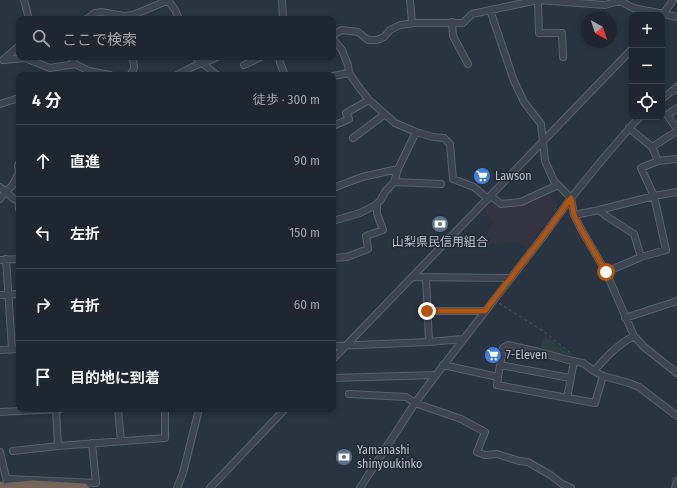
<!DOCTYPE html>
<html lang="ja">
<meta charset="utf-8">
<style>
:root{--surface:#1e272f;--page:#2b333b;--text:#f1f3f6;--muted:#a1a5aa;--line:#3c444b}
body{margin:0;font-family:"Fira Sans Condensed","Noto Sans JP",sans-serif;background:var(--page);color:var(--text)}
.controls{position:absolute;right:12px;top:12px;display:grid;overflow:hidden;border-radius:8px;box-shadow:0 2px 6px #0003}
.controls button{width:36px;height:36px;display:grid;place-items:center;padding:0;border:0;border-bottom:1px solid var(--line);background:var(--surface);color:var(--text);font:20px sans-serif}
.compass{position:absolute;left:581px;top:12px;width:36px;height:36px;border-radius:50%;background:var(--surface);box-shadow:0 2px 6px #0003;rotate:140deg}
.stop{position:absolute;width:12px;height:12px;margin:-9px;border:3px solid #b45309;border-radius:50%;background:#fff}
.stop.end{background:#b45309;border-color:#fff;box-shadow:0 1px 4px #0008}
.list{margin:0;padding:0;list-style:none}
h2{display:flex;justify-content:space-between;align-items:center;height:52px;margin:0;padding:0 16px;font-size:17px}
h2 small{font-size:13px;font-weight:400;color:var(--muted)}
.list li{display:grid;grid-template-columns:26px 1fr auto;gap:12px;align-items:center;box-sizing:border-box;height:72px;padding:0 16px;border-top:1px solid var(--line)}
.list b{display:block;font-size:15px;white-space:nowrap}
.list em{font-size:13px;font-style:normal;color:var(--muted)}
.icon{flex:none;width:22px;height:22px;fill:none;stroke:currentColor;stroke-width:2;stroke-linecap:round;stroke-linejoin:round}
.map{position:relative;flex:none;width:677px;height:488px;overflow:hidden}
.search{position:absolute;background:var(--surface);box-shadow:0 2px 6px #0003;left:16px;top:16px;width:320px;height:44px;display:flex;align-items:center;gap:10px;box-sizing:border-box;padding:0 14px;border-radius:8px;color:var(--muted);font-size:15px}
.panel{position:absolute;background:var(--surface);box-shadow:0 2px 6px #0003;left:16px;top:72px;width:320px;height:340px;border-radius:8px}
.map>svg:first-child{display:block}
.medical{fill:#343340}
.green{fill:#2b4141}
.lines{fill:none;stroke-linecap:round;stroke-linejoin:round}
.minor-casing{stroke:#5a636c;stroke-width:8}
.highway-casing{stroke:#475059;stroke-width:11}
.path{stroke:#4a5e5e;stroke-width:1;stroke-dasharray:3 3;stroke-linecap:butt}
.minor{stroke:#3c454f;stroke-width:6}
.highway{stroke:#74675a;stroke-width:9}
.highway-bridge-casing{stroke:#475059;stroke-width:11;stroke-linecap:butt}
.highway-bridge{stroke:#74675a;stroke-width:9}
.route{stroke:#b45309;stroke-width:5}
.labels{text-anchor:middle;stroke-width:3;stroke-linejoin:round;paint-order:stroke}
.poi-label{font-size:12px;fill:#b8c0c9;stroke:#212a34;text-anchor:start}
</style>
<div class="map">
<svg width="677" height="488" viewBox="0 0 677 488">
<rect width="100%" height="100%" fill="#28343f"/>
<path class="medical" d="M547,193L559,205L527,248L516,242L504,244L481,243L494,221L484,212L494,202L497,205L504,206Z"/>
<path class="green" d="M545,335L577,360L540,349Z"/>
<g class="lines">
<g class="minor-casing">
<path id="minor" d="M24,0L29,19
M168,0L175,10L179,19
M282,0L283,19
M410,0L412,23
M538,0L539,33H562L563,57
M490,10L514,81L524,102L541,124L545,161L554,181L571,198L574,215L581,229L606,272L634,336L644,347L677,373
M662,16L673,0
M87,19L95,13L101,12L124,16L133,15L169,0
M452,22L453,36L468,64
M333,35L342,30L358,32L368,40H377L384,37L390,30L400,25L415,23H463L472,14L538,0L605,5L620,1L633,8L664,14L677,17
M333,39L342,50L348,65L349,73L358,86L369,100L395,123L416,132L433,137L444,138L450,144L453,179L474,187L488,199
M196,57L197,59L217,75
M279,57L280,63L285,75
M3,60L25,58L50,68L75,64L71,57
M3,60L19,46
M75,64L89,71L110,75
M244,65L261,57
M130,75C136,69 134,64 132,57
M177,75C185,71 193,66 202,63C207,61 212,60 217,57
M333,76L349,73
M662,99L677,87
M0,104L19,98
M677,108L667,115L677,129
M333,126L349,119L346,113L369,100
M629,128L652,147L658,161
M353,138L385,114
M652,147L677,131
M19,163L18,166L19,172
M394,182L441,184
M0,187L14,199L19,201
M333,188L362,177L398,169
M491,196L501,204L521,202L558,185
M0,199L5,192L12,186L19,173
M18,200L19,209
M599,210L606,216L634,234L641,257
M574,215L599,210L654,196L677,192
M333,221L360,213L374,206L380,201L385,192L394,182L398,169L416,132
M333,258L347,257L368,249L366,236L383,230L377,214V204
M6,259L12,349
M0,260L19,259
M606,272L641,257L666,250L654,196L641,168L658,161L677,159
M412,277L510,278
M426,277L429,342
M0,295L19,294
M427,311H485
M625,318L677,301
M333,346L429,342L463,339
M0,350L19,349
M333,359L632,49
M443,365L498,377L503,348L508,345L539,352L572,361L583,363L594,371L603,376L629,383L639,387L677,416
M500,365L570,378
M594,371C606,357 617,345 634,336
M498,377L497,385L595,403L603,376
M333,378L436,375
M349,394L406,397L415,403L461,419L485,432L477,452L485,455L497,454L519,461L528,462L552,476L562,484L571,488
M567,398L574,361
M56,409L58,446
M118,409L121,441
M0,412L60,409
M13,451L58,446L165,438V409
M0,452L7,482
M7,479L96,483L92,443
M177,488L183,473L199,409
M210,488L285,409
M360,488L415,403L436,375L545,234L571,198L602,160L634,123L640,117
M675,488L677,481"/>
</g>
<g class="highway-casing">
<path id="highway" d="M0,488L33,485L84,488"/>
</g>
<path class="path" d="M499,303L543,331L573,355"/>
<use href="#minor" class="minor"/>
<use href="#highway" class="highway"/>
<g class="highway-bridge-casing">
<path id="highway-bridge" d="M0,486L2,488"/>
</g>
<use href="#highway-bridge" class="highway-bridge"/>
</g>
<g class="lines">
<path class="route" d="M427,311H485L545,234L571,198L574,215L581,229L606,272"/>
</g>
<defs>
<g id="supermarket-disc" transform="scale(0.9)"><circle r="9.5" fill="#3f7fe0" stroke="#212a34"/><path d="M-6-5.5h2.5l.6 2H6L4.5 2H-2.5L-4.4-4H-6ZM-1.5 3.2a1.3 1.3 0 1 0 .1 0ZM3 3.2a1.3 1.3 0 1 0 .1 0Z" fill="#fff"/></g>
<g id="bank-disc" transform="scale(0.9)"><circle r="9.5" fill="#5c6f8a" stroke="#212a34"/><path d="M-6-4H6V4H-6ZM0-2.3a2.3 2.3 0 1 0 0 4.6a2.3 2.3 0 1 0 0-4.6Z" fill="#fff"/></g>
</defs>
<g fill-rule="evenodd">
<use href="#supermarket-disc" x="482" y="176"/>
<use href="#bank-disc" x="440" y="224"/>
<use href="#supermarket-disc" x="493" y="355"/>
<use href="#bank-disc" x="344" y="457"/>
</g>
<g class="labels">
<g class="poi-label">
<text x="495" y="180">Lawson</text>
<text x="440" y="246" text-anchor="middle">山梨県民信用組合</text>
<text x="506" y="359">7-Eleven</text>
<text x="357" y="454">Yamanashi<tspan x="357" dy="14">shinyoukinko</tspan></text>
</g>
</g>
</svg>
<div class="controls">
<button>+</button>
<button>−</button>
<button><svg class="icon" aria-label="locate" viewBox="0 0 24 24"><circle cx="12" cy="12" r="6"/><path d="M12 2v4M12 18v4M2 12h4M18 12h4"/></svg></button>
</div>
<svg class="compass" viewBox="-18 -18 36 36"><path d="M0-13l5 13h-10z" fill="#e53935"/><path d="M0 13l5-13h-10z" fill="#a1a5aa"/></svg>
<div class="stop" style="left:606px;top:272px"></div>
<div class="stop end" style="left:427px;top:311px"></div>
<div class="search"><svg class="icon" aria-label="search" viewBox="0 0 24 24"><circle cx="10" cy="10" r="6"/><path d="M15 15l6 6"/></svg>ここで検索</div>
<section class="panel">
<h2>4 分<small>徒歩 · 300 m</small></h2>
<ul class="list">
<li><svg class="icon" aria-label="ahead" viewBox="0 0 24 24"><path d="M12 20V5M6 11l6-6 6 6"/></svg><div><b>直進</b></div><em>90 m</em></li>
<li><svg class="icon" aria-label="left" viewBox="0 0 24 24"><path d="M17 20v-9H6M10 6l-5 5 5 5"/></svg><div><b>左折</b></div><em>150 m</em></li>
<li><svg class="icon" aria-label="right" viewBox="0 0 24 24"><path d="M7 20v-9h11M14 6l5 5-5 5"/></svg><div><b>右折</b></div><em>60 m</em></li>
<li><svg class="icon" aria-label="arrive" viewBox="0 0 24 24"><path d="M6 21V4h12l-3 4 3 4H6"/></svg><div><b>目的地に到着</b></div></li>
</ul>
</section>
</div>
